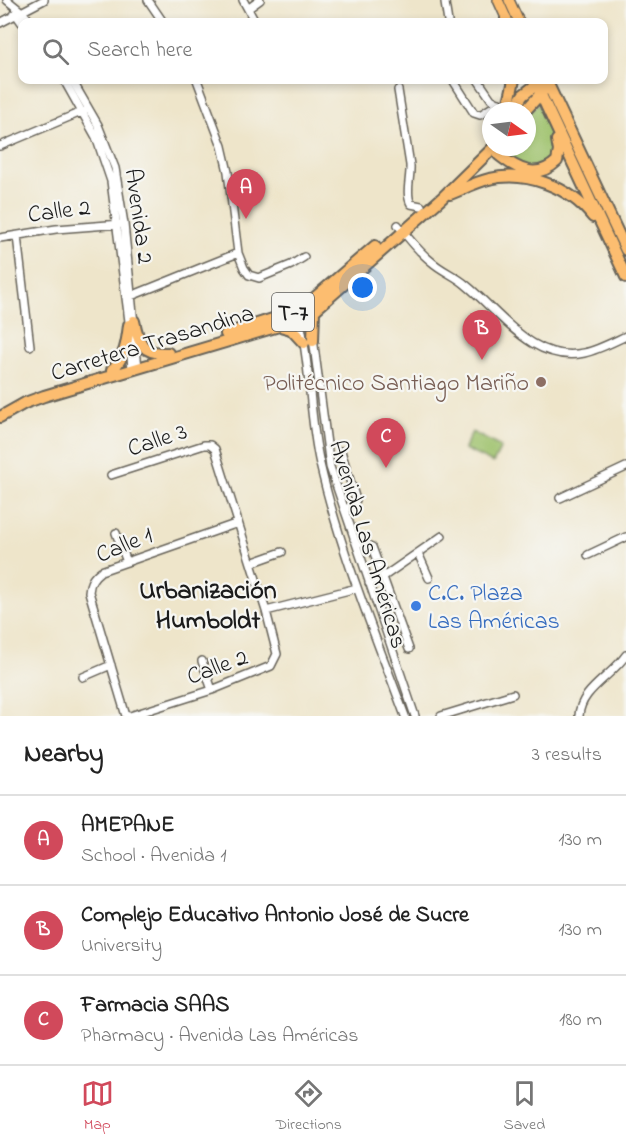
<!DOCTYPE html>
<meta charset="utf-8">
<style>
:root{--surface:#fff;--page:#f2f2f2;--text:#222;--muted:#767676;--line:#e0e0e0;--accent:#d1495b}
body{margin:0;font-family:"Indie Flower",sans-serif;background:var(--page);color:var(--text)}
.compass{position:absolute;left:482px;top:102px;width:54px;height:54px;border-radius:50%;background:var(--surface);box-shadow:0 3px 9px #0003;rotate:104deg}
.you{position:absolute;left:363px;top:288px;width:21px;height:21px;margin:-15px;border:4px solid #fff;border-radius:50%;background:#1a73e8;box-shadow:0 0 0 9px #1a73e833}
.badge{display:grid;place-items:center;width:39px;height:39px;border-radius:50%;background:var(--accent);color:#fff;font-size:20px;font-weight:700}
.pin{position:absolute;translate:-50% -50px;filter:drop-shadow(0 2px 3px #0008)}
.pin::after{content:'';position:absolute;top:32px;width:21px;height:18px;background:inherit;clip-path:polygon(0 0,100% 0,50% 100%)}
.list{margin:0;padding:0;list-style:none}
h2{display:flex;justify-content:space-between;align-items:center;height:78px;margin:0;padding:0 24px;font-size:26px}
h2 small{font-size:20px;font-weight:400;color:var(--muted)}
.list li{display:grid;grid-template-columns:39px 1fr auto;gap:18px;align-items:center;box-sizing:border-box;height:90px;padding:0 24px;border-top:2px solid var(--line)}
.list b{display:block;font-size:22px;white-space:nowrap}
.list p{margin:0;font-size:20px;white-space:nowrap;color:var(--muted)}
.list em{font-size:20px;font-style:normal;color:var(--muted)}
.icon{flex:none;width:33px;height:33px;fill:none;stroke:currentColor;stroke-width:2;stroke-linecap:round;stroke-linejoin:round}
.map{position:relative;flex:none;width:626px;height:716px;overflow:hidden}
.search{position:absolute;background:var(--surface);box-shadow:0 3px 9px #0003;left:18px;right:18px;top:18px;height:66px;display:flex;align-items:center;gap:15px;box-sizing:border-box;padding:0 21px;border-radius:12px;color:var(--muted);font-size:22px}
.sheet{height:348px;background:var(--surface)}
nav{display:flex;justify-content:space-around;align-items:center;box-sizing:border-box;height:84px;border-top:2px solid var(--line);background:var(--surface);font-size:16px;color:var(--muted)}
nav a{display:grid;justify-items:center;gap:3px}
nav .on{color:var(--accent)}
.map>svg:first-child{display:block}
.green{fill:#9dc16b;stroke:#5c6e44;stroke-width:1.5}
.lines{fill:none;stroke-linecap:round;stroke-linejoin:round}
.minor-casing{stroke:#666259;stroke-width:10}
.major-casing{stroke:#666259;stroke-width:12}
.highway-casing{stroke:#666259;stroke-width:14}
.minor{stroke:#fff;stroke-width:7}
.major{stroke:#fcbd6f;stroke-width:9}
.highway{stroke:#fcbd6f;stroke-width:10}
.education-dot{fill:#8d6e63;stroke:#f6f6f2;stroke-width:2}
.shop-dot{fill:#3f7fe0;stroke:#f6f6f2;stroke-width:2}
.labels{text-anchor:middle;stroke-width:4.5;stroke-linejoin:round;paint-order:stroke}
.shield{fill:#f6f6f2;stroke:#5d5d5c;stroke-width:1.5}
.shield-label{font-size:22px;font-weight:bold;fill:#1c1c1c}
.street-label{font-size:24px;fill:#1c1c1c;stroke:#f6f6f2}
.education-label{font-size:24px;fill:#785e54;stroke:#f6f6f2;text-anchor:end}
.shop-label{font-size:24px;fill:#366cbe;stroke:#f6f6f2;text-anchor:start}
.neighbourhood-label{font-size:26px;font-weight:bold;fill:#1c1c1c;stroke:#f6f6f2}
</style>
<div class="map">
<svg width="626" height="716" viewBox="0 0 626 716">
<rect width="100%" height="100%" fill="#f6f6f2"/>
<filter id="ink" filterUnits="userSpaceOnUse"><feTurbulence type="fractalNoise" baseFrequency=".0167" numOctaves="2"/><feDisplacementMap in="SourceGraphic" scale="12" xChannelSelector="R" yChannelSelector="G"/><feConvolveMatrix kernelMatrix="1 2 1 2 8 2 1 2 1" color-interpolation-filters="sRGB"/></filter>
<filter id="wash" filterUnits="userSpaceOnUse"><feTurbulence type="fractalNoise" baseFrequency=".008" numOctaves="4" result="noise"/><feDisplacementMap in="SourceGraphic" scale="24" xChannelSelector="R" yChannelSelector="G"/><feGaussianBlur stdDeviation="1.35" result="paint"/><feColorMatrix in="noise" values="0 0 0 0 0 0 0 0 0 0 0 0 0 0 0 0 0 1.4 0 .05"/><feComposite in="paint" operator="in"/></filter>
<g filter="url(#wash)">
<rect width="100%" height="100%" fill="#eee5ca"/>
<path class="green" d="M538,104C548,124 559,143 546,164L527,168L503,155L500,147H527V114Z
M472,432L501,447L493,463L464,449Z"/>
</g>
<g filter="url(#ink)">
<g class="lines">
<g class="minor-casing">
<path id="minor" d="M7,0L23,13L31,22
M148,0L163,22
M243,0L255,22
M446,0L445,3L448,22
M249,8L260,0
M15,13L22,23
M0,23L44,0
M64,80L96,137L111,181L130,329
M72,80L98,125L115,168L124,224L134,324
M197,80L222,146L228,172L238,253L244,268L249,275L259,278L291,265L304,257
M453,80L474,113L480,115L499,103
M478,80L491,99L500,104
M398,90L410,165C411,177 405,194 411,204L421,206
M0,146L86,110
M398,225C408,238 419,252 432,262C442,271 456,276 466,285C500,312 533,364 584,353C598,350 613,342 626,336
M17,236L30,346
M0,238L56,229L121,224
M131,296L238,253
M299,318C311,366 309,416 320,464C340,550 374,633 405,716
M135,338L138,368
M313,338L330,467L415,716
M130,340L132,370
M341,451L356,500L352,506L346,509
M111,475L204,445H210L215,449L266,611L277,654L271,666L212,690L130,716
M560,498L626,467
M116,533L127,562
M354,539L372,547L409,649
M418,553L429,578
M588,555L626,537
M251,563L282,552
M369,583L383,577L442,536
M266,611L357,588
M202,661L212,690
M83,677L111,665
M126,716L89,592C90,582 93,577 101,571L238,523
M441,716L513,694
M579,716C580,690 611,677 626,655"/>
</g>
<g class="major-casing">
<path id="major" d="M498,0L508,22
M509,0L519,22"/>
</g>
<g class="highway-casing">
<path id="highway" d="M506,18L507,22
M546,80L626,250
M536,84L626,277
M507,111L514,80
M512,111L523,95L541,81
M525,111L545,89
M497,147L499,155C518,170 537,180 557,161L559,151L557,140
M450,194C463,189 476,182 489,179C526,170 570,187 593,217
M134,321C139,344 142,354 168,353
M280,326L291,329L304,343
M226,334L279,317L305,306L375,246
M313,341L314,311
M112,370C125,358 127,342 129,325
M0,417L25,403L44,396L299,320L308,316L442,198L494,147"/>
</g>
<use href="#minor" class="minor"/>
<use href="#major" class="major"/>
<use href="#highway" class="highway"/>
</g>
</g>
<circle class="education-dot" cx="541" cy="382" r="6"/>
<circle class="shop-dot" cx="416" cy="606" r="6"/>
<g class="labels">
<rect class="shield" x="272" y="293" width="42" height="38" rx="4.5"/>
<g class="shield-label">
<text x="293" y="320">T-7</text>
</g>
<g class="street-label">
<text transform="translate(59 210) rotate(-7)" y="8">Calle 2</text>
<text transform="translate(140 216) rotate(82)" y="8">Avenida 2</text>
<text transform="translate(152 342) rotate(-17)" y="8">Carretera Trasandina</text>
<text transform="translate(157 439) rotate(-18)" y="8">Calle 3</text>
<text transform="translate(124 544) rotate(-22)" y="8">Calle 1</text>
<text transform="translate(369 544) rotate(73)" y="8">Avenida Las Américas</text>
<text transform="translate(217 666) rotate(-20)" y="8">Calle 2</text>
</g>
<g class="education-label">
<text x="529" y="390">Politécnico Santiago Mariño</text>
</g>
<g class="shop-label">
<text x="428" y="600">C.C. Plaza<tspan x="428" dy="28">Las Américas</tspan></text>
</g>
<g class="neighbourhood-label">
<text x="208" y="598">Urbanización<tspan x="208" dy="30">Humboldt</tspan></text>
</g>
</g>
</svg>
<svg class="compass" viewBox="-18 -18 36 36"><path d="M0-13l5 13h-10z" fill="#e53935"/><path d="M0 13l5-13h-10z" fill="#767676"/></svg>
<div class="you"></div>
<div class="pin badge" style="left:246px;top:219px">A</div>
<div class="pin badge" style="left:482px;top:360px">B</div>
<div class="pin badge" style="left:386px;top:468px">C</div>
<div class="search"><svg class="icon" aria-label="search" viewBox="0 0 24 24"><circle cx="10" cy="10" r="6"/><path d="M15 15l6 6"/></svg>Search here</div>
</div>
<section class="sheet">
<h2>Nearby<small>3 results</small></h2>
<ul class="list">
<li><span class="badge">A</span><div><b>AMEPANE</b><p>School · Avenida 1</p></div><em>130 m</em></li>
<li><span class="badge">B</span><div><b>Complejo Educativo Antonio José de Sucre</b><p>University</p></div><em>130 m</em></li>
<li><span class="badge">C</span><div><b>Farmacia SAAS</b><p>Pharmacy · Avenida Las Américas</p></div><em>180 m</em></li>
</ul>
</section>
<nav>
<a class="on"><svg class="icon" aria-label="map" viewBox="0 0 24 24"><path d="M3 6l6-2 6 2 6-2v14l-6 2-6-2-6 2zM9 4v14M15 6v14"/></svg>Map</a>
<a><svg class="icon" aria-label="directions" viewBox="0 0 24 24"><path d="M12 3l9 9-9 9-9-9zM9 14v-3h6M13 9l2 2-2 2"/></svg>Directions</a>
<a><svg class="icon" aria-label="saved" viewBox="0 0 24 24"><path d="M7 4h10v16l-5-4-5 4z"/></svg>Saved</a>
</nav>
